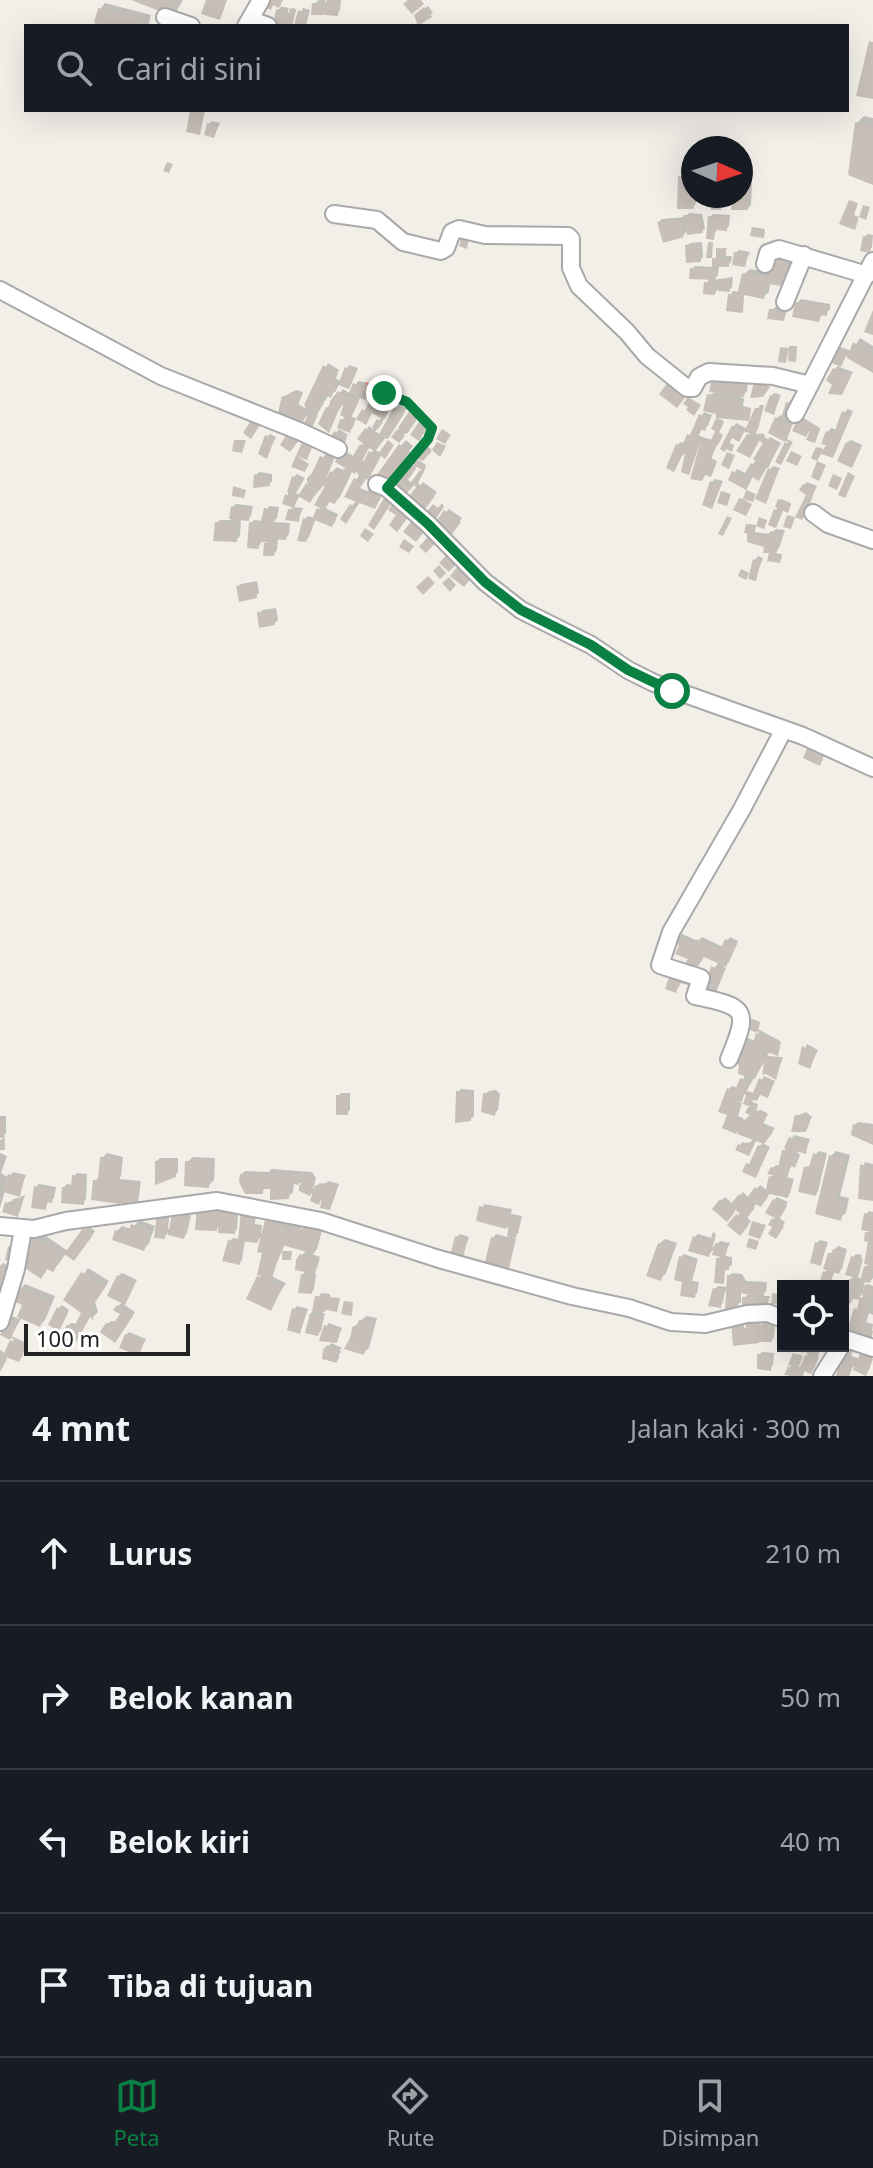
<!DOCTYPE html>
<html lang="id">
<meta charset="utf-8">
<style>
:root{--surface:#171b24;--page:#20242c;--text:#f1f3f6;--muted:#9ea1a6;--line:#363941;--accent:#0b8043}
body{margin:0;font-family:"Noto Sans",sans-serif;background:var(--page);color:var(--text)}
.controls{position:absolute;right:24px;bottom:24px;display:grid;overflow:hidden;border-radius:0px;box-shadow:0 8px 32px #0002}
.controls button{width:72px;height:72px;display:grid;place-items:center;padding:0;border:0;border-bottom:2px solid var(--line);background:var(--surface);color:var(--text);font:40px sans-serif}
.compass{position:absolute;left:681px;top:136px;width:72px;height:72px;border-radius:50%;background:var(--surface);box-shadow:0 8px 32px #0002;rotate:93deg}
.scale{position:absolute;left:24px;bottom:20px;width:166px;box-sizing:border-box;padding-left:8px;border:4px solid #222;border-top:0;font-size:22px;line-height:28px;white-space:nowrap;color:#222;-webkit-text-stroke:6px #fff;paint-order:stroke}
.stop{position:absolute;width:24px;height:24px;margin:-18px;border:6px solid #0b8043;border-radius:50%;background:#fff}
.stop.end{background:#0b8043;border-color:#fff;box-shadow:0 2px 8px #0008}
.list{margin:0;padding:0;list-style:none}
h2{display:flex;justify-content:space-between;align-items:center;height:104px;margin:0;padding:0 32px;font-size:34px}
h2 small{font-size:26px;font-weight:400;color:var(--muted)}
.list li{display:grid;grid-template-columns:52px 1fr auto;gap:24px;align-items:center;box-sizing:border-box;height:144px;padding:0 32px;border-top:2px solid var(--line)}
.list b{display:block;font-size:30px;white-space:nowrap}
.list em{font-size:26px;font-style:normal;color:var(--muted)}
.icon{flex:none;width:44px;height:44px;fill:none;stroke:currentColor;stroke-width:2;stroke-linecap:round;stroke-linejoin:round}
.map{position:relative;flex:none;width:873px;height:1376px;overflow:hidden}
.search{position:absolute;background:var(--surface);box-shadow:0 8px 32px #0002;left:24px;right:24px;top:24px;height:88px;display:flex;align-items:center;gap:20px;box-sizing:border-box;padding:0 28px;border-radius:0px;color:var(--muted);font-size:30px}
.sheet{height:680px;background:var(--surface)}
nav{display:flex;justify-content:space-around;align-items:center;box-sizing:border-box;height:112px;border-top:2px solid var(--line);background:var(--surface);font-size:22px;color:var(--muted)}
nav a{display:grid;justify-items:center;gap:4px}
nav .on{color:var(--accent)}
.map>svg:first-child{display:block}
.shadow{fill:#0003;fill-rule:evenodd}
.building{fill:#c7bfb8}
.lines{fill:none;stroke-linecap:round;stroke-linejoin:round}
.minor-casing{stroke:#a9a9a9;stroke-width:20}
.path{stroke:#fa8072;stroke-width:2;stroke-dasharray:4 4;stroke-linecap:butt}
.minor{stroke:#fff;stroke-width:16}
.route{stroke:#0b8043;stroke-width:10}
</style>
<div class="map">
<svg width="873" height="1376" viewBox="0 0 873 1376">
<rect width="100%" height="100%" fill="#f2efe9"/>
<path class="shadow" d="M136,0H190H183L174,15Z
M283,0L278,6L289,8L287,14L293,8L296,9L291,25L282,26L278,10L281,7L274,4L267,6Z
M319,0H325V3L328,0H341L340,10L337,14L314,13V4Z
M105,3L151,15L148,26H115L100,9Z
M428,6L433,13L420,24V12Z
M303,8L310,10L306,25L296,26Z
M864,116L873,118V183L857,123Z
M212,121L220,123L214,136L209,124Z
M685,172L693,173V196H700L692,207L680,177Z
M741,183H752L751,205L748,208L734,196H741Z
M689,213L702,214L705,228L702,231L688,230L683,235L659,222L662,219L685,217Z
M713,214L730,215L729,226L726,229L717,228L713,238L710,217Z
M868,234L873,235L872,247L869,250L864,237Z
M702,242L703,257L700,260L687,246L690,243Z
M727,248L724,256H732L731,262L728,265H719L718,275L713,280L733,277L732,287L729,290L718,289L715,293L706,283L711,278L692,269L695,266L714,267L718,249Z
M739,250L750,252L744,265L736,253Z
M793,251L789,282H770L769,292L763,297L742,294L741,310L730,295L733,291L740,292L744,274L750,269L772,273L773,265Z
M782,298L779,307L788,308L784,319L771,310L776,307V299Z
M801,299L830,304V310L823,313L819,320L797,303Z
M860,338L873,346V371L846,356L839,367L853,372L841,393L835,369L840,364L837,350L840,347L852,351Z
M328,363L339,370L335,378L342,382L349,365L358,368L348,387L339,384L336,391L329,395L316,413L318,414L312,428L309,431L306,430L290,450L283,445L296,426L292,423L296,417L280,412L283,397L296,390L303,392L298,404L305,408ZM307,415L309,416L303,430L298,427Z
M748,379L747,391L741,398H744L743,406L751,408L749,419L709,395Z
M358,381L374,384L368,394L361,396L350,417L356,418L353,427L350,430L342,420L346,416L348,400L339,409L331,427L320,423L327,408L343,389L351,394Z
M774,393L781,395L774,412L771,396Z
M375,397L391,405L387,415L375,431L381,435L396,408L399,405L407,408L390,433L375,450L381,453L388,443L392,446L384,456L382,454L360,488L369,492L377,481L386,487L378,503L375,507L361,501L346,521L342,519L356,501L346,496L360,474L353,470L340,497L334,502L331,500L325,508L338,514L335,522L332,525L316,518L309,537L306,540H299L305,519L308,516L315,518L321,506L317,504L329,479L310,501L300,495L294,506L285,503L294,477L297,474L305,478L295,493L301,495L326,453L324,452L327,445L339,429L348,435L339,447L355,457L364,442L360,439L369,426L373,429L382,417L373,412L365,422L358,418ZM370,446L374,449L365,462L362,460ZM337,452L339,453L337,461L347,467L343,470L337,467L326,478Z
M790,400L798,402L794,416L789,421L793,423L787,439L793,442L781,463L780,457L788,442L771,432L777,418L780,415L783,417Z
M760,405H764L758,429L754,433L759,436L761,433L765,435L763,440L759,439L756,444L748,435L752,431L745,430L739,439L732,436L728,442L734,445L731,449L722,447L736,423L748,429Z
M415,408L421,412L399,441L398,430Z
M847,409L853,411L834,455L821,452L813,457L819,447L826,451L828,432L831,428L837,430Z
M704,412L712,415L708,426L702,428L698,435L705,438L713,440L717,430L713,428L718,418L724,421L718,432L722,434L711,458L717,461L711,474L703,441L697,447L689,472L687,452L679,458L677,445L681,442L685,443Z
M802,417L820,428L815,439L814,427L805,435L799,420Z
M270,434L276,437L266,457L267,437Z
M770,437L781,443L762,476H753L749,484L730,479L737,469L747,474Z
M406,440L413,446L391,476L400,447Z
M851,440L862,445L852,465L847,443Z
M427,446L431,449L420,461L426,465L423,469L418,465L407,479L412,483L423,470L424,472L411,489L397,492L377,524L391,488L411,464L414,466L421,458L417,457Z
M773,466L780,468L765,501L770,469Z
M259,472L272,474V481L269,484L256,475Z
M715,479L723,481L712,507V482Z
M423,482L437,492L424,509L408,502Z
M807,482L817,486L807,506L809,494L804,485Z
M781,499L791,503L789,509H784L776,526V511Z
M236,504L253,506L251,516L248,519L241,518L240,536L236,540L217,523L220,520H231L233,507Z
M269,506L279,507L277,518L273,522L290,523L289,534L286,538L278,537L277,550L274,554L266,544L270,540H262L257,547L251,523L254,520L263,521Z
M293,507L303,508L298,520L290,510Z
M449,509L462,518L455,528L446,512Z
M749,524L756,525L754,532L771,534L776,529L785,530L779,548L774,553L782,554L781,560L767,545L749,541Z
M758,556L763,558L755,579V560Z
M257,581L259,593L256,596L238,587L241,584Z
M276,608L278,620L274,624L260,613L263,610Z
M682,934L698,941L702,937L723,947L730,937L738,941L729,962L723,967L726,968L715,994L705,980L719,962L705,955L695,969V987L681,983L676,991L682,971L691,959L679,937Z
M752,1019L760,1022L758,1029L780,1041L776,1053L770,1051L767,1056L783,1057L776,1078L765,1061L739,1102L742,1103L738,1116L743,1118L742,1123L751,1114L749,1092L755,1093L764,1076L775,1081L768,1096L758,1093L752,1098V1102L758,1104L755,1111L761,1110L767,1113L763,1123L775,1128L767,1138L757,1139L749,1154L740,1145L743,1142L748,1144L755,1138L724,1127L729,1114V1089L732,1086L738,1088L746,1074L742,1044L748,1038L755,1041L759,1032L748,1027Z
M807,1044L818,1050L810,1066L800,1063Z
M461,1089L474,1090V1116L470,1119L458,1092Z
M496,1090L500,1094L498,1110L495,1113L485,1094L489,1091Z
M341,1093H350V1110L347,1113L338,1096Z
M806,1112L812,1117L805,1130L797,1116Z
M0,1116H6V1133L0,1136Z
M858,1122L873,1124V1142L855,1125Z
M794,1135L810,1139L805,1152L794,1149L800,1155L797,1163L792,1165L786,1177L794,1179L790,1193L787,1196L771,1192L764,1201L758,1202L746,1216L751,1221L740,1234L730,1225L741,1212L737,1208L727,1219L714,1209L725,1197L733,1204L743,1192L749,1198L760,1185L768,1191L771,1177L775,1174L773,1168L776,1165L781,1166L784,1151Z
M762,1143L770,1147L756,1176L745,1171Z
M818,1151L827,1153L818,1191L815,1194L806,1167L812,1165Z
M836,1151L850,1155L840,1196L849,1198L846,1213L840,1218L817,1213L831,1156Z
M0,1153L7,1156L1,1173L9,1178L13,1172L26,1175L19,1194L5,1191L0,1208Z
M107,1153L123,1157L121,1176L119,1179L141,1181L138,1202L135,1205L116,1202L95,1181L100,1176L102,1158Z
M193,1157L215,1158L214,1180L209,1185L187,1162Z
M160,1158H178V1172L175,1175L157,1161Z
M865,1162L873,1164V1199L860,1177Z
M271,1169L312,1172L316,1178L313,1189L320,1183L325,1184L328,1181L339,1184L332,1204L329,1207L324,1197L318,1203L314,1195L301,1189V1183L294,1182L293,1192L288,1197L272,1187H266L262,1192L242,1174L245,1171L269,1172Z
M77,1173L87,1174L86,1199L83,1203L64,1187L67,1184L73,1185L74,1176Z
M39,1184L56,1187L54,1198L49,1200L45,1208L36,1187Z
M25,1195L20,1211L17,1214L7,1203Z
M777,1197L788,1202L779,1218L785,1222L778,1233L773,1220L776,1217L774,1200Z
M220,1202L219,1212H238L237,1229L234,1232L221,1225L216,1229L199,1204Z
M484,1204L512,1209L511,1214L522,1216L518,1233L513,1238L516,1239L509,1268L506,1271L493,1238L496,1234L508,1237L510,1228L479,1219Z
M170,1209L168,1229H171L177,1212L191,1215L187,1233L184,1237L168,1233L164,1237L156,1236Z
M256,1210L255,1224L262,1225L261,1233H263L267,1221L272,1216L304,1221L301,1230L309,1223L323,1227L317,1249L312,1254L320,1257L317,1268L313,1273L316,1274L314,1289L311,1292L302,1275L307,1270L302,1255L307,1250L285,1244L271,1276L286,1283L270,1308L259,1278L262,1274L263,1235L258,1240L245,1239L242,1260L239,1263L230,1241L233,1238L240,1239Z
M869,1211L873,1212V1278L870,1281L865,1280L863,1290L868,1284L873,1286V1315L869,1313L866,1322L873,1324L871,1340L848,1332L865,1291L858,1298L855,1297L846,1309L843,1308V1303L849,1296L850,1280L855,1275L853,1257L856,1254L862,1255L856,1277L863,1279L865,1268L862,1271L870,1263L867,1233L871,1230L866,1214Z
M139,1220L155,1226L149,1243L144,1249L117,1231L122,1226L132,1229Z
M88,1226L95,1231L77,1256L66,1253L58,1265L48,1267L41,1276L28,1248L35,1237L40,1232L68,1251Z
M460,1234L469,1237L462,1257L457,1237Z
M698,1234L715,1239L712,1248L720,1241L730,1243L724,1256L732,1257V1265L725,1268L723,1282L718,1259L722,1255L716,1247L708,1255L695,1237Z
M665,1239L677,1243L666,1273L660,1279L659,1244Z
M820,1240L828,1242L821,1263L817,1243Z
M838,1246L847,1249L842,1269L835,1271L829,1285L825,1272L828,1269L830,1254Z
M684,1254L698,1259L692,1281L699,1282L697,1293L694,1296L684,1281L681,1257Z
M3,1263L8,1265L3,1275L12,1279L0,1291V1266Z
M88,1268L109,1281L95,1302L98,1312L93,1317L91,1315L75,1342L67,1326L71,1323L77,1324L83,1314L65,1300Z
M122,1273L137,1280L123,1304L135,1312L118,1337L107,1324L111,1321L117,1322L123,1314L118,1306L123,1302L118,1276Z
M732,1273L742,1274L746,1281L767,1282L766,1291L761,1296H770L767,1305L763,1302L758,1306L744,1299L733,1309L728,1291H725L723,1302L720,1306L715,1289L718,1286L728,1287L729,1276ZM741,1292L749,1293L741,1301Z
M25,1284L55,1296L45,1320L40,1325L22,1317L11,1336L27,1343L22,1357L19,1360L11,1349L0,1369V1350L6,1354L14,1339L2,1333L12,1316L19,1319L25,1304L20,1289Z
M321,1293L330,1294V1299L339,1300L322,1313H325L321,1331L318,1334L311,1314Z
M62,1305L69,1310L61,1325L58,1309Z
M297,1306L308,1309L300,1332L294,1309Z
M843,1312L848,1313L845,1321H843Z
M366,1316L377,1318L369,1348L363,1353L347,1348L353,1328Z
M759,1317L760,1327L765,1321L775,1322L774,1337L771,1341L735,1344L742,1321L746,1332L747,1321Z
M329,1323L342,1328L337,1341L326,1326Z
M129,1332L146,1339L138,1354L126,1335Z
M331,1343L342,1348L339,1351V1358L337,1361L325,1351Z
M811,1346H822L816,1356L819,1357L814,1369L810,1372L805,1370L802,1376H788L795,1354L802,1355L798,1366L802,1368Z
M854,1347L851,1356L860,1359L865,1352L873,1355L869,1370L866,1373L853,1366L849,1376H838L845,1348Z
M762,1352L774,1353L773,1365L770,1369L759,1355Z"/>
<path class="building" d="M131,0H166L179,5L175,17Z
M206,0H227L220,20L201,14Z
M261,0H283L279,8L273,5L271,10L264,7Z
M326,0H339L338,16L325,15Z
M408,0H421L424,4L412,14L403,4Z
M312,3H325L324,15H311Z
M424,7L432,17L418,26L414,15Z
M98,8L147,20L146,26H107L94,23Z
M290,8L296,10L292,26H286Z
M276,9L288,11L284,26H273Z
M298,10L308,13L305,26H294Z
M869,41L873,42V99L856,96Z
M190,110H205L200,135L186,132Z
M855,122L873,127V185L848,175Z
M207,123L218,126L214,138L204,135Z
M167,162L173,164L169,173L163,171Z
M678,176L693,179V196H699L693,209H677Z
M741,185L749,186L748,210H731L732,196H741Z
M711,196H721V210H711Z
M849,200L858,203L854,215L859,217L855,230L839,224Z
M863,205L870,207L866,220L859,217Z
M683,215L699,216L703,233L687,235Z
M708,216L728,217L727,231L715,230L714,240L706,239Z
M680,219L684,237L663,243L657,222Z
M752,227L765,229L764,238L750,236Z
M462,234L469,238L467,249L459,246Z
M863,236L872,238L870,253L860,251Z
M708,242H713L712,258H706Z
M699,244L701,262L686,263L685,245Z
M716,248L726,249V256H716Z
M777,251L791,254L789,266L775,263Z
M734,252L748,255L745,267L732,265Z
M712,258L729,259V267H712Z
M772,264L790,267L787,287L768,284Z
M690,268L716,269V280L689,279Z
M742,273L768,278L764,299L744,295L743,313L726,311L728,294L737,295Z
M719,279H731L730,292L718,291Z
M704,282L716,283L715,295L703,294Z
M795,302L828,307L827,316L821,315L819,322L792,317Z
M769,309L785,311L784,321L767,319Z
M873,310V335L864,332Z
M853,342L873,355V373L847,358Z
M789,346H797L796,362L788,361L789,348L786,363L778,362L780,347L789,348Z
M836,349L847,353L841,367L830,362Z
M323,365L338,374L332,384L336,386L331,398L323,394L319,400L324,403L316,416L304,405Z
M345,367L357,371L349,389L338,385Z
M833,368L851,376L842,395L828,394L832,385L826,380Z
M712,376L746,382L744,397L709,392Z
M755,379L770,387L763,397L750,398Z
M669,381L687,395L677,408L659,394Z
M353,383L361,386L363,383L373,387L365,400L349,394Z
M338,391L347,396L338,412L329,408L330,401Z
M291,392L302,395L293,418L278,413L282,396L288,397Z
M707,394L742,401L740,407L751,409L749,421L716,418V414L703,411Z
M347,395L359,401L350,420L340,415Z
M770,395L779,398L774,415L764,411Z
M688,397L701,405L694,416L686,410L688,407L683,404Z
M370,399L389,408L384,420L372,413L366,425L356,419L362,409L365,411Z
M786,402L796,405L791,421L781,418Z
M326,407L337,414L329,433L318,424Z
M394,407L405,412L388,439L378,436Z
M298,408L307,414L299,429L289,424Z
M755,408H762L756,434L744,432Z
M410,410L419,416L407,434L398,428Z
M842,411L851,414L833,458L821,454L817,461L811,458L816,447L823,450L826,445L821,444L826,431L834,433Z
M308,414L316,418L309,434L301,430Z
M699,414L710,419L705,431L694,427L701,431L697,439L701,440L689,475L681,472L686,448L697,450L683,444L687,434L690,435Z
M253,417L262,422L251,439L243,433Z
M775,417L791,426L785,442L768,433Z
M716,418L724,422L719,433L723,435L718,445L716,444L711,460L717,462L711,477L705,475L702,481L690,479L701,440L710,442L715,431L711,429Z
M798,418L820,429L815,443L806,440L812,426L806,437L792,431Z
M340,419L354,421L350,433L337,428Z
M377,419L383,422L377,430L372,427Z
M420,420L428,426L419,441L410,435Z
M732,425L744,432L739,442L732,438L729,444L734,446L732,452L726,449L725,452L720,449Z
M291,428L303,435L290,452L280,445Z
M365,428L376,436H373L384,439L375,452L357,439Z
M397,429L405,436L399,443L391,437Z
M442,429L451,435L445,444L436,439Z
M334,431L347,438L341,449L328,442Z
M758,433L779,446L768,468L778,472L766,504L755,499L768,468L753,459L763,443L759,441L750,458L736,451L747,434L755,439Z
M265,435L274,440L267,459L258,454Z
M305,436L314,442L307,460L297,456L309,464L305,472L291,467Z
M234,440H246L242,453L232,451Z
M388,440L394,445L385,459L378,454Z
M437,442L446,446L440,457L432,450Z
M785,442L791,445L781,465L775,462Z
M846,442L861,448L852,468L837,461Z
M360,444L369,448L355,474L335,462L339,453L351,459Z
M399,444L410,452L386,484L373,480Z
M676,444L686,448L674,472L666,468Z
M425,445L432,451L423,461L414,457Z
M369,451L380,458L368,480L357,474Z
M791,451L802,456L797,466L786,461Z
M727,452L735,455L729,469L721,465Z
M320,456L333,462L325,479L312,473Z
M416,459L426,467L418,483L435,496L421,514L405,502L416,487L411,482L420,470L423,471L413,464Z
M817,461L826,465L819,481L811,477Z
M751,463L765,470L759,481L745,473Z
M409,464L416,469L407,481L400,475Z
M342,469L350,473L335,504L329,502L325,510L314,505L325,486L322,485L320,489L307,482V478L312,473L325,481L330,471L338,476Z
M732,471L751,481L746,490L728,480Z
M848,472L855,476L845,498L838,495Z
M254,474L270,477V486L253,488Z
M833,474L842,478L837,490L828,486Z
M292,476L303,481L295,495L287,492Z
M396,477L412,488L401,498L388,488Z
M354,478L363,482L358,491L365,495L372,483L384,491L375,509L344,497Z
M710,481L721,485L712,509L702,505Z
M306,483L318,490L310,503L298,496Z
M803,484L815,489L809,507L802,520L795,517L791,529L783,527L787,515L795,517L806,495L799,490Z
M233,486L246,490L244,498L232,496Z
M746,490L756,494L753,502L743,499L752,504L746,516L733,510L739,498L743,499Z
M721,491L731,494L727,506L717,503Z
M285,494L298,498L294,508L282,504Z
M390,496L394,499L374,530L368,525L384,498L387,500Z
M778,499L791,504L788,513L775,507Z
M393,503L409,516L397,532L389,525L396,515L388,510Z
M442,503L444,507L433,523L423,516L433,504L438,508Z
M350,504L356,508L346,524L340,519Z
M231,506L250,509L249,521L229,519Z
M264,508L277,510L274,524L261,521Z
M317,508L336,517L332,527L312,519Z
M288,509L300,510L299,522L285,520Z
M774,509L782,513L776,528L768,525Z
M444,510L461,522L452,534L436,522Z
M727,516L732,518L723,536L718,534Z
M759,517L767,520L764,529L756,526L754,535L766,536L771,531L783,533L776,554L782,555L780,563L767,561L769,553H763L764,547L747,542V533H744L746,524L756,526Z
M303,518L314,521L306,542L297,541Z
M414,518L427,528L416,542L403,532Z
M215,522L238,523L237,542L213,541Z
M249,522L287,526L286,540L272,539V542L276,541L274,556H263L264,543L269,542H261L258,549L247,548Z
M365,528L374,534L368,542L360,536Z
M431,533L439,539L426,553L419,547Z
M404,539L414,546L409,553L399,547Z
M450,551L460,560L449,572L439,563Z
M753,559L761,561L756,581L748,579Z
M461,562L474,575L464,587L450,576Z
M439,565L446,573L440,579L433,571Z
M741,569L749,573L746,580L738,576Z
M428,576L435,583L423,595L416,587Z
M449,577L456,585L450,592L442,583Z
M255,583L257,598L239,602L236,586Z
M273,611L275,625L259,628L257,612Z
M808,746L825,753L820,766L803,758Z
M677,936L695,944L697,939L720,950L725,939L737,944L726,967L704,957L692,975L681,969L688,959L675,954L679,945L673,943Z
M711,966L724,971L719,984L707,979Z
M671,971L682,975L676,993L665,989Z
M704,980L717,985L712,999L699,994Z
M750,1019L760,1023L757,1033L745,1028Z
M756,1033L781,1042L778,1056L761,1050L765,1058L755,1079L738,1074L739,1066L733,1054L741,1042L752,1047Z
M802,1046L816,1053L810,1069L798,1064Z
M775,1057L781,1060L776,1080L766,1074L762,1075L765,1058Z
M740,1078L750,1082L747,1091L753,1093L759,1078L773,1084L768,1098L760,1095L757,1101L753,1100L752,1103L758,1105L756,1111L768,1114L762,1126L773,1132L764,1144L737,1134L743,1119L748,1121L750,1115L745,1113L748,1107H751L743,1104L746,1095L744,1094L742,1102L735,1100L733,1104L740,1106L736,1119L741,1121L736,1134L722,1128L727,1115L718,1112L727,1088L735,1091Z
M456,1091L471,1093V1121L455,1123Z
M483,1093H493L498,1097L495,1116L481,1112Z
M336,1095H348V1115H336Z
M795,1115H802L810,1121L806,1132H791Z
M0,1119H4L5,1150H0V1140L4,1138H0Z
M853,1124L873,1127V1145L851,1135Z
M789,1137L808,1142L806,1154L784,1148Z
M747,1142L754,1145L749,1156L735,1150L738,1144L745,1147Z
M758,1145L768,1150L761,1167L750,1162Z
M782,1150H789L798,1159L795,1168L785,1163L790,1168L787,1179L767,1174L771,1167L778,1168Z
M813,1153L825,1156L816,1196L798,1192L804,1166L809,1168Z
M829,1155L846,1160L836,1201L845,1203L841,1221L815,1214Z
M100,1157L121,1160L119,1182L106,1181L123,1183L120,1204L91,1200L93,1180H98Z
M176,1160V1177L155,1185V1161Z
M185,1161L211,1162L209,1188L184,1186Z
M746,1163L760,1169L756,1178L742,1172Z
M860,1164L873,1169V1201L858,1199Z
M8,1174L24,1178L20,1197L3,1192Z
M240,1174H309L314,1182L310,1196L299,1191V1185H304L302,1174L299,1185L290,1183L289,1199L270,1200V1189H263V1194H245L239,1182Z
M72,1175L85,1176L84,1205L61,1203L62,1187H71Z
M769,1176L792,1182L788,1198L765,1193Z
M124,1182L139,1184L135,1207L121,1205Z
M323,1183L337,1186L330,1210L320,1208L323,1192L319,1205L310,1201L315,1185L323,1188Z
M34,1186L54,1190L52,1203L47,1202L46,1210L31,1208Z
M755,1187L768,1197L761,1207L746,1199Z
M739,1194L755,1208L746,1219L730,1205Z
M23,1197L18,1217L2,1212L5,1202L13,1205V1199Z
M720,1199L735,1212L727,1222L712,1209Z
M773,1199L787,1206L779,1220L765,1213Z
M197,1203L218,1205L217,1231L195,1230Z
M479,1206L510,1212L506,1229L476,1221Z
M168,1211L165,1239L154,1238L157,1213Z
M241,1211L254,1212L253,1227H260L258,1243L238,1241Z
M219,1213L236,1214L235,1234L218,1233Z
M864,1213L873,1215V1232L861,1230Z
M172,1214L189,1218L184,1239L168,1235Z
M736,1214L749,1225L740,1236L727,1225Z
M510,1217L520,1219L516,1238L507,1236Z
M772,1218L784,1226L776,1239L768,1234L772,1227L768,1225Z
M265,1220L287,1226L285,1232L288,1233L291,1221L302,1224L298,1236L300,1237L304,1225L321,1230L314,1254L282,1245L272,1279L257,1275L262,1253L257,1252Z
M752,1221L766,1225L760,1239L748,1235Z
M131,1224L151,1231L144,1251L112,1240L115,1230L128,1234Z
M83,1228L93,1235L74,1261L64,1254Z
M713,1232L716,1234L709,1257L688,1251L693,1236L710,1241Z
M865,1232L873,1234V1266L864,1264L868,1242L864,1241Z
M33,1236L63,1256L53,1272L47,1269L41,1279L19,1264Z
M455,1236L467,1239L463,1259L450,1256Z
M491,1237L514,1242L507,1274L484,1266Z
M749,1238L759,1241L756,1250L746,1247Z
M228,1240L242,1243L240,1265L222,1261Z
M815,1242L826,1245L821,1266L810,1263Z
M658,1243L673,1248L661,1281L646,1276Z
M715,1243L728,1246L725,1258L712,1255Z
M8,1246L18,1249L15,1262L5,1260Z
M833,1249L846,1253L839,1274L823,1269L828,1253H832Z
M282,1251H292L291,1260H282Z
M300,1254L318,1260L315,1274L295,1270L296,1260Z
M679,1256L696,1262L690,1283L697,1284L695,1298L680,1296L682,1282L674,1280Z
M851,1256L863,1259L858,1278L845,1275Z
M716,1258L730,1259L729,1270H725L724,1284L714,1283Z
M0,1265L6,1268L2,1278L10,1282L4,1295L0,1293Z
M864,1266L873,1268L870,1283L860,1281Z
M823,1271L833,1274L830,1286L819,1284Z
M81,1272L105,1287L91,1309L94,1321L90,1317L75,1344L63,1338L66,1325L74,1327L81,1313L63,1300Z
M301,1274L314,1277L312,1294L298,1293Z
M117,1275L135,1284L125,1305L107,1296Z
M727,1275L739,1276L743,1284L764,1285V1296L770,1297L766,1308H760L761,1296L739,1293L738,1308H734V1311H725Z
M257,1276L282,1288L271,1311L246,1299Z
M849,1279L863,1282L860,1297L871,1301L862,1327L873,1331L871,1342L846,1333L854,1308L857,1309L859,1300L845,1297Z
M865,1284L873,1287L872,1299L862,1295Z
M18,1288L51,1302L40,1327L17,1317L22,1305L13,1301Z
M713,1288L723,1290L721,1308L708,1306Z
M772,1293L783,1295V1305L771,1304Z
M315,1296L328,1297L325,1312H312Z
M330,1297L340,1298L337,1312L327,1310Z
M742,1297H759V1308H742Z
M344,1301L353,1302L352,1316L341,1314Z
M117,1305L133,1316L115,1343L100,1332L106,1323L113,1324L120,1314L113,1310Z
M57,1307L68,1313L59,1331L48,1325Z
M292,1308L306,1312L300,1334L287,1330Z
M310,1313L323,1316L318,1336L305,1333Z
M7,1318L18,1323L10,1340L0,1335Z
M756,1319L759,1343L733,1346L731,1322L742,1321L743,1329L746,1328L745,1320Z
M359,1320L373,1323L364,1355L344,1349L351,1336L352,1327L357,1325Z
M760,1324H773L772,1342H759Z
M324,1325L340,1331L337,1343L319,1341Z
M125,1334L144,1342L139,1356L119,1348Z
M10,1340L26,1346L19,1362L3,1356Z
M327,1345L342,1352L336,1355L337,1363L322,1359L323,1350Z
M787,1346H806L803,1353Z
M809,1346H822L817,1358L806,1353Z
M843,1347L852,1350L849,1359L855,1361L852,1369L838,1364Z
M793,1353L803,1357L798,1368L788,1365Z
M757,1354L772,1355L771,1371L757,1369Z
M860,1354L873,1359L866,1376L853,1370Z
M0,1355L7,1359L0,1372Z
M805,1355L817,1360L811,1374L799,1369Z
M788,1366L804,1373L803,1376L784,1375Z
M839,1366L851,1370L849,1376H836Z"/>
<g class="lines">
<g class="minor-casing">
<path id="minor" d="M165,17L191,26
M251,20L268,26
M246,26L261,0
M334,214L377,220L403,242L441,251L446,248L452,232L459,229L485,235L568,236L571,239V268L579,286L627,332L647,356L687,388H693L699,377L709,372L773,376L810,385
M765,264L768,253L779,249L867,275
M0,290L161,376L299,431L338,449
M785,302L804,255
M795,414L873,261
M377,484L387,488L428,524L485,582L521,610L591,645L628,670L654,683L803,736L873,768
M813,513L828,524L873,540
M729,1059C750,1009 747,1007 695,996L701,978L660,965L671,932L742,809L784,729
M0,1226L34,1229L66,1221L217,1201L321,1221L439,1259L572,1296L629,1308L671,1322L705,1324L747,1314L768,1313L783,1319
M0,1322L16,1269L23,1229
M843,1338L873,1348
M822,1376L841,1346"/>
</g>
<path class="path" d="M366,383L407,402L432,428L428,439L395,477"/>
<use href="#minor" class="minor"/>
</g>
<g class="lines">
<path class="route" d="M384,393L407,402L432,428L428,439L387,488L428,524L485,582L521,610L591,645L628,670L672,691"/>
</g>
</svg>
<div class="controls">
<button><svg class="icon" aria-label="locate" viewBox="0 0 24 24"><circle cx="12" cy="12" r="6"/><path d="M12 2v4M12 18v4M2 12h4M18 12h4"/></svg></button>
</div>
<svg class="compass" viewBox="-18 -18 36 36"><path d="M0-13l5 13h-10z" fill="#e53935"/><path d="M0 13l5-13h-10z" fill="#9ea1a6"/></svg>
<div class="scale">100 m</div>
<div class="stop" style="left:672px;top:691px"></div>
<div class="stop end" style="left:384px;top:393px"></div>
<div class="search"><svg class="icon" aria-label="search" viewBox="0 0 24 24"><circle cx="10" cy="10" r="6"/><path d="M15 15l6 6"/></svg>Cari di sini</div>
</div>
<section class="sheet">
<h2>4 mnt<small>Jalan kaki · 300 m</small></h2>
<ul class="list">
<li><svg class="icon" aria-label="ahead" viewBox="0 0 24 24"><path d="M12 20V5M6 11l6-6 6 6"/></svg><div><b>Lurus</b></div><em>210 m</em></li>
<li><svg class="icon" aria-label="right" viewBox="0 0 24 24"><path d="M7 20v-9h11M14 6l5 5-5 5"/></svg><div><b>Belok kanan</b></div><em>50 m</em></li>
<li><svg class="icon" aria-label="left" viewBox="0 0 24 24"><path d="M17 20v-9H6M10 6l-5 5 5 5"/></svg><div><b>Belok kiri</b></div><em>40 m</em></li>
<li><svg class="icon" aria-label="arrive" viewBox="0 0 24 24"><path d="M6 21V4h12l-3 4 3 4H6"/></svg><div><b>Tiba di tujuan</b></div></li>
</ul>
</section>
<nav>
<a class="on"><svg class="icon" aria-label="map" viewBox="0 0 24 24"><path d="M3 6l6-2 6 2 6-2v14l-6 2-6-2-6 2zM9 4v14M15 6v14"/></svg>Peta</a>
<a><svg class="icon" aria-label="directions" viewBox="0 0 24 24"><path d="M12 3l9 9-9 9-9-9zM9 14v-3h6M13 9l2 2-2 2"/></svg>Rute</a>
<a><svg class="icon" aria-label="saved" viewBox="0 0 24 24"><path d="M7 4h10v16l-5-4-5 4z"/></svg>Disimpan</a>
</nav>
